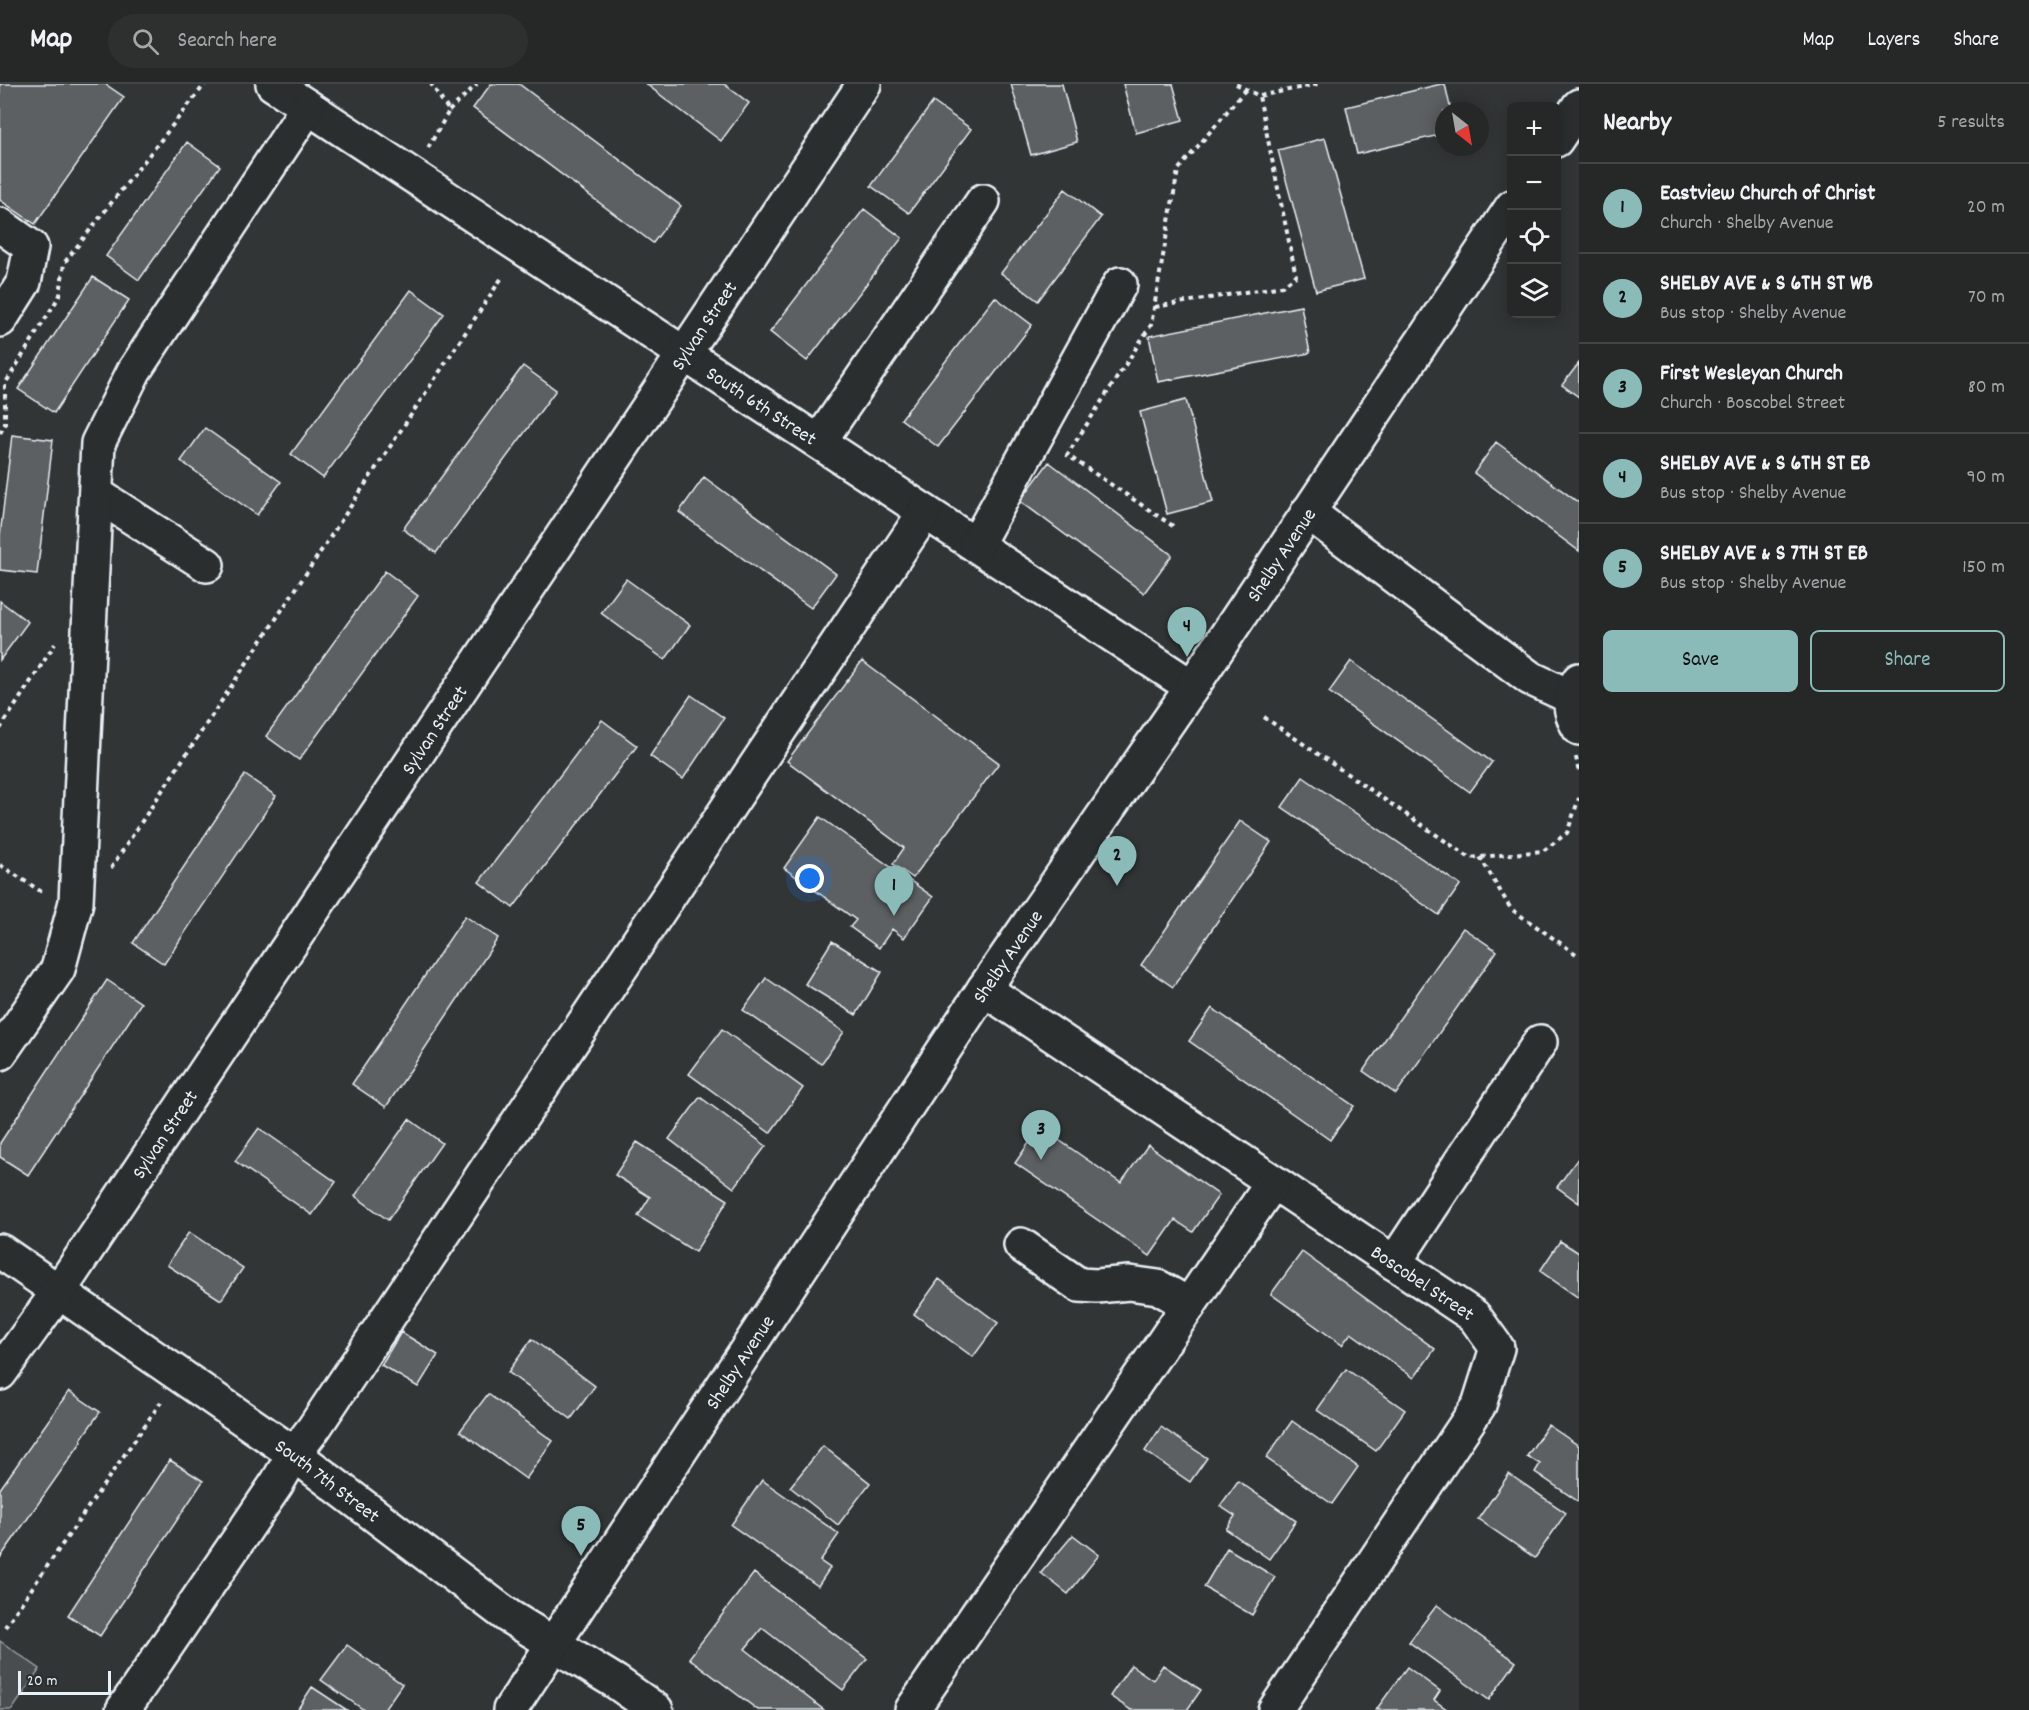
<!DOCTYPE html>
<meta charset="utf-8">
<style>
:root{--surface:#262828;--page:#2e3030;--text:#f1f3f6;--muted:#a4a6a8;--line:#424445;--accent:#8bbbb9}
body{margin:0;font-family:Dekko,sans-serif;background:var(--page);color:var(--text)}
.controls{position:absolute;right:18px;top:18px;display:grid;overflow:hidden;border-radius:9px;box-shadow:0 3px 15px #0003}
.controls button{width:54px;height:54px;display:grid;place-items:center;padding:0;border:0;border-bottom:2px solid var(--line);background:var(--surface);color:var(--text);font:30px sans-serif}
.compass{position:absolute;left:1435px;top:18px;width:54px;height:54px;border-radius:50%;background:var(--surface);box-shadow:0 3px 15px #0003;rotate:149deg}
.scale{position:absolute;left:18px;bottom:15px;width:93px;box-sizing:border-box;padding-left:6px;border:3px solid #e8f1f8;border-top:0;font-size:16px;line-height:21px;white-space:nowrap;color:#e8f1f8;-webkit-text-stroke:4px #2a2d2e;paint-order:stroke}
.you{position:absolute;left:810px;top:795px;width:21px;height:21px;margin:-15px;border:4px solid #fff;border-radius:50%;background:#1a73e8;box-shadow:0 0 0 9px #1a73e833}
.badge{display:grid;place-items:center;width:39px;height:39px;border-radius:50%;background:var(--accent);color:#111;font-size:20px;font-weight:700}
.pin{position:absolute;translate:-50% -50px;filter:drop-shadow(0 2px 3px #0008)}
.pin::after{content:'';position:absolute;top:32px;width:21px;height:18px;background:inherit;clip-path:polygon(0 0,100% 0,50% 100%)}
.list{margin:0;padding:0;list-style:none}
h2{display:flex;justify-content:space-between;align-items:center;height:78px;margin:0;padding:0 24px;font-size:26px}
h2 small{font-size:20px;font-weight:400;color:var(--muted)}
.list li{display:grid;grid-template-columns:39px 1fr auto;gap:18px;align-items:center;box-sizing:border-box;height:90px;padding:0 24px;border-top:2px solid var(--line)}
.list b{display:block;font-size:22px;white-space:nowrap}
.list p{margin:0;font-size:20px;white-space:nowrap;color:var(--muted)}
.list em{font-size:20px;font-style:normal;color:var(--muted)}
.actions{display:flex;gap:12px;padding:18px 24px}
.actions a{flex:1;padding:14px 0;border:2px solid var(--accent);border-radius:9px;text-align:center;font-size:21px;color:var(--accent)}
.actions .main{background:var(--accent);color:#111}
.icon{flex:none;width:33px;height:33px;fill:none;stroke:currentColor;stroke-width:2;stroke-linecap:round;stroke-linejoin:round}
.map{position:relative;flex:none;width:1579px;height:1626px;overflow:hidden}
header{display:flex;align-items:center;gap:36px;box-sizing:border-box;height:84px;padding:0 30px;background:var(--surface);border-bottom:2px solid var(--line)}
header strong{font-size:28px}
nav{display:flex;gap:33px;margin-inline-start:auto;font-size:21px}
.search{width:420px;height:54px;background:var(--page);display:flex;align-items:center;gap:15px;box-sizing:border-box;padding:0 21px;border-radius:33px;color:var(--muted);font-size:22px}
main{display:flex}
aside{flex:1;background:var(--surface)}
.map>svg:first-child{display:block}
.green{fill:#494d4f;stroke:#989fa4;stroke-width:1.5}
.building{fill:#5c6063;stroke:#e8f1f8;stroke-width:1.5}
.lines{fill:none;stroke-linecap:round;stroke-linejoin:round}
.minor-casing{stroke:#e8f1f8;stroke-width:38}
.path{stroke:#e8f1f8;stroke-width:4;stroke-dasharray:4.5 4.5;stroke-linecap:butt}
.minor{stroke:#2a2d2e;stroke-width:33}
.labels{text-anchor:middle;stroke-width:4.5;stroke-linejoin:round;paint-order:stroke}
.street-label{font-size:20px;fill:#e8f1f8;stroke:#2a2d2e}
</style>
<header>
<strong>Map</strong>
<div class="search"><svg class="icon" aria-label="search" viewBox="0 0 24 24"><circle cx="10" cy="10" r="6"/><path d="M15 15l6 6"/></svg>Search here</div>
<nav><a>Map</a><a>Layers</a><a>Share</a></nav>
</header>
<main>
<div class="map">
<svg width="1579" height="1626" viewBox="0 0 1579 1626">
<rect width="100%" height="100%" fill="#323536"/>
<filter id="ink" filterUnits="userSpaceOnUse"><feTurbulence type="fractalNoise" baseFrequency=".0167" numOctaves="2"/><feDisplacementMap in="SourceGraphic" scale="12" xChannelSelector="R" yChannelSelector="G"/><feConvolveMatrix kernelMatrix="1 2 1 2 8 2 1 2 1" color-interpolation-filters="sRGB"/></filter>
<g filter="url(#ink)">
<path class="green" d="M0,1557L40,1585L12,1626H0Z"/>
<path class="building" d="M0,0H105L124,13L35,140L0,116Z
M491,0H519L681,122L653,159L473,24Z
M646,0H724L749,19L721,57Z
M1011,0H1062L1077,58L1031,71Z
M1123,0H1173L1183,36L1136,49Z
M1441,0H1445L1451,27H1444V50L1357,70L1346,23Z
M933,18L971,45L909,129L871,102Z
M1325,54L1364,195L1316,207L1278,66Z
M187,58L220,82L139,196L106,172Z
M1065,105L1101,133L1038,217L1001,189Z
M864,125L902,154L807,277L770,248Z
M93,193L129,216L54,329L18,305Z
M411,206L444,230L323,394L291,370Z
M995,213L1032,241L938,363L901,335Z
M1301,222L1310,269L1158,298L1149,252Z
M1579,279V313L1562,301Z
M523,282L556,306L436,469L403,445Z
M1186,316L1213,418L1167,430L1140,328Z
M205,344L281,398L257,431L181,377Z
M12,351L53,356L37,490L0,486V452Z
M1496,358L1579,419V467L1474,389Z
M1049,378L1172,471L1144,509L1020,417Z
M704,393L836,490L811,524L679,428Z
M385,487L418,512L299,676L266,652Z
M626,495L690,541L665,576L601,529Z
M0,517L28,538L0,576Z
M862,577L999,679L913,794L893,780L904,764L787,677Z
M1351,577L1492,678L1470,708L1329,608Z
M691,611L724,634L683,695L650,672Z
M602,636L637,662L513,824L479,798Z
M245,691L276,712L164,880L133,859Z
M1303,693L1460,801L1439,831L1282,723Z
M820,733L933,813L904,854L892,845L879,864L850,843L856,836L784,784Z
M1240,737L1271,758L1173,903L1141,881Z
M465,832L498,854L386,1023L352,1000Z
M1463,844L1497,867L1396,1010L1363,987Z
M832,857L882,888L856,931L805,900Z
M766,894L844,948L821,980L743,926Z
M107,896L141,919L28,1091L0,1073V1059Z
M1212,924L1354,1022L1330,1056L1189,957Z
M722,945L803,1004L770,1049L689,990Z
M700,1013L766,1062L734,1104L669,1055Z
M409,1035L442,1059L388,1136L355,1112Z
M1040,1043L1121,1099L1148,1061L1219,1111L1193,1148L1175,1136L1150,1172L1015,1079Z
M259,1044L336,1098L312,1131L235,1077Z
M637,1058L728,1116L695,1168L638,1132L650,1113L615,1091Z
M1579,1073V1119L1557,1103Z
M189,1148L243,1184L221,1216L167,1181Z
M1560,1157L1579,1169V1214L1540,1187Z
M1302,1168L1435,1265L1414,1294L1351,1249L1342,1261L1271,1210Z
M939,1195L998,1239L973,1273L914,1230Z
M401,1248L438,1271L418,1303L381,1281Z
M532,1255L595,1302L571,1335L508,1288Z
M1346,1285L1405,1326L1376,1367L1317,1326Z
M69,1307L100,1328L81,1355L82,1357L0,1474V1405Z
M488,1310L553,1357L526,1395L460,1347Z
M1292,1337L1358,1383L1332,1420L1266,1374Z
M1548,1341L1579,1362V1418L1535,1388L1540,1380L1527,1372Z
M1161,1343L1207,1374L1190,1398L1145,1367Z
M823,1362L870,1399L838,1441L790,1403Z
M170,1376L203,1397L100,1552L68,1531Z
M1509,1390L1566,1429L1535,1474L1478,1435Z
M762,1396L839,1450L820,1477L830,1484L818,1502L731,1441Z
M1238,1397L1296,1437L1269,1475L1226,1445L1235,1432L1220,1422Z
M1073,1451L1099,1471L1068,1510L1041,1489Z
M1227,1464L1275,1493L1252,1531L1204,1503Z
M754,1489L867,1575L843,1606L762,1544L745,1565L824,1626H758L689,1574Z
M1437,1521L1516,1578L1489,1616L1409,1558Z
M347,1561L402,1600L384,1626H364L321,1596Z
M1131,1581L1153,1596L1163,1581L1201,1606L1187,1626H1131L1110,1612Z
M1407,1583L1440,1607L1434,1616L1448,1626H1376Z
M312,1603L347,1626H297Z"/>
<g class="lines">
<g class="minor-casing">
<g id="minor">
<path id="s1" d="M273,0L1192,603"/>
<path d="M1556,56L1579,22"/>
<path d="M0,141L31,163L24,198L0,236"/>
<path d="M819,358L983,117"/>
<path d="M96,410L207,481"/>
<path d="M1308,428L1530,594L1571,613"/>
<path d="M976,461L1120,200"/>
<path d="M1579,596C1568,612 1569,628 1579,644"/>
<path id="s2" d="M984,905L1474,1232L1497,1264L1479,1321L1275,1626"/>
<path d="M0,969L58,885L76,818L98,359L134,287L308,23"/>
<path d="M1021,1161L1079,1201L1097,1202L1129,1199L1158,1203L1189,1221"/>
<path id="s3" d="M0,1167L294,1370L508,1532L616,1598L656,1626"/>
<path d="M1394,1179L1540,958"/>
<path id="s4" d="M0,1289L59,1207L864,0"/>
<path d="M123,1626L277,1399L294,1370L314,1344L925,428"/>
<path id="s5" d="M510,1626L984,905L1192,603L1512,123"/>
<path d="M912,1626L1273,1098"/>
</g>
</g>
<path class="path" d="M1236,0L1259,12L1318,0
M449,27L477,0
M428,64L449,27L431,0
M1155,223L1282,202L1296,192L1259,12
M0,349L5,341V300L60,211L64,179L205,0
M1173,442L1067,371L1151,241L1178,86L1246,5
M1264,633L1470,774L1543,767L1567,749L1579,714
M0,645L55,560
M1576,673L1579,690
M1480,773L1511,825L1579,872
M0,781L45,810
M111,784L503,192
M5,1543L161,1318"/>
<use href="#minor" class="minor"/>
</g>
</g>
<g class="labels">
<g class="street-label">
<text dy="7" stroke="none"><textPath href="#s4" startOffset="1262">Sylvan Street</textPath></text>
<text dy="7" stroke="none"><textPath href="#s1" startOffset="585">South 6th Street</textPath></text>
<text dy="7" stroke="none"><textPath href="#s5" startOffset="1389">Shelby Avenue</textPath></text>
<text dy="7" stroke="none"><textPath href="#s4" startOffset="776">Sylvan Street</textPath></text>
<text dy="7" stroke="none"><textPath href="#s5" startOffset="903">Shelby Avenue</textPath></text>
<text dy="7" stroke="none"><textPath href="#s4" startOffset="290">Sylvan Street</textPath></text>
<text dy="7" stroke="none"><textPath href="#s2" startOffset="528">Boscobel Street</textPath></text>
<text dy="7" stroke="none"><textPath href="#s5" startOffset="417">Shelby Avenue</textPath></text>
<text dy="7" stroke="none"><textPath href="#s3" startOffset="400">South 7th Street</textPath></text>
</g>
</g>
</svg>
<div class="controls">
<button>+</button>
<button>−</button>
<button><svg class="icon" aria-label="locate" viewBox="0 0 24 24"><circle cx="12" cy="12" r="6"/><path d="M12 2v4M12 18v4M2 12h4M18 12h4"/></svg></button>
<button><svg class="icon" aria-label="layers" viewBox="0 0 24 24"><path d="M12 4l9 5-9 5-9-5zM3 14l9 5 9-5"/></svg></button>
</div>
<svg class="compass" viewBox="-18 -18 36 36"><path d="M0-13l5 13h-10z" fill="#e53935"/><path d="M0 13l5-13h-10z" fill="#a4a6a8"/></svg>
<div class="scale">20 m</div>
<div class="you"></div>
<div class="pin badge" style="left:894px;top:832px">1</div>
<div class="pin badge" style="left:1117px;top:802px">2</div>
<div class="pin badge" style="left:1041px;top:1076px">3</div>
<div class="pin badge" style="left:1187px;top:573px">4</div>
<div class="pin badge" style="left:581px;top:1472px">5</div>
</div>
<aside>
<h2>Nearby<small>5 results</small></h2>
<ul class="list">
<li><span class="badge">1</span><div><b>Eastview Church of Christ</b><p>Church · Shelby Avenue</p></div><em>20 m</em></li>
<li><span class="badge">2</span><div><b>SHELBY AVE &amp; S 6TH ST WB</b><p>Bus stop · Shelby Avenue</p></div><em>70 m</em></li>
<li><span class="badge">3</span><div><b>First Wesleyan Church</b><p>Church · Boscobel Street</p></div><em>80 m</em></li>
<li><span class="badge">4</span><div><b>SHELBY AVE &amp; S 6TH ST EB</b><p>Bus stop · Shelby Avenue</p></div><em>90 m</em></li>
<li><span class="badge">5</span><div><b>SHELBY AVE &amp; S 7TH ST EB</b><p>Bus stop · Shelby Avenue</p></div><em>150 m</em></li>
</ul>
<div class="actions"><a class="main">Save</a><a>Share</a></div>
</aside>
</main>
